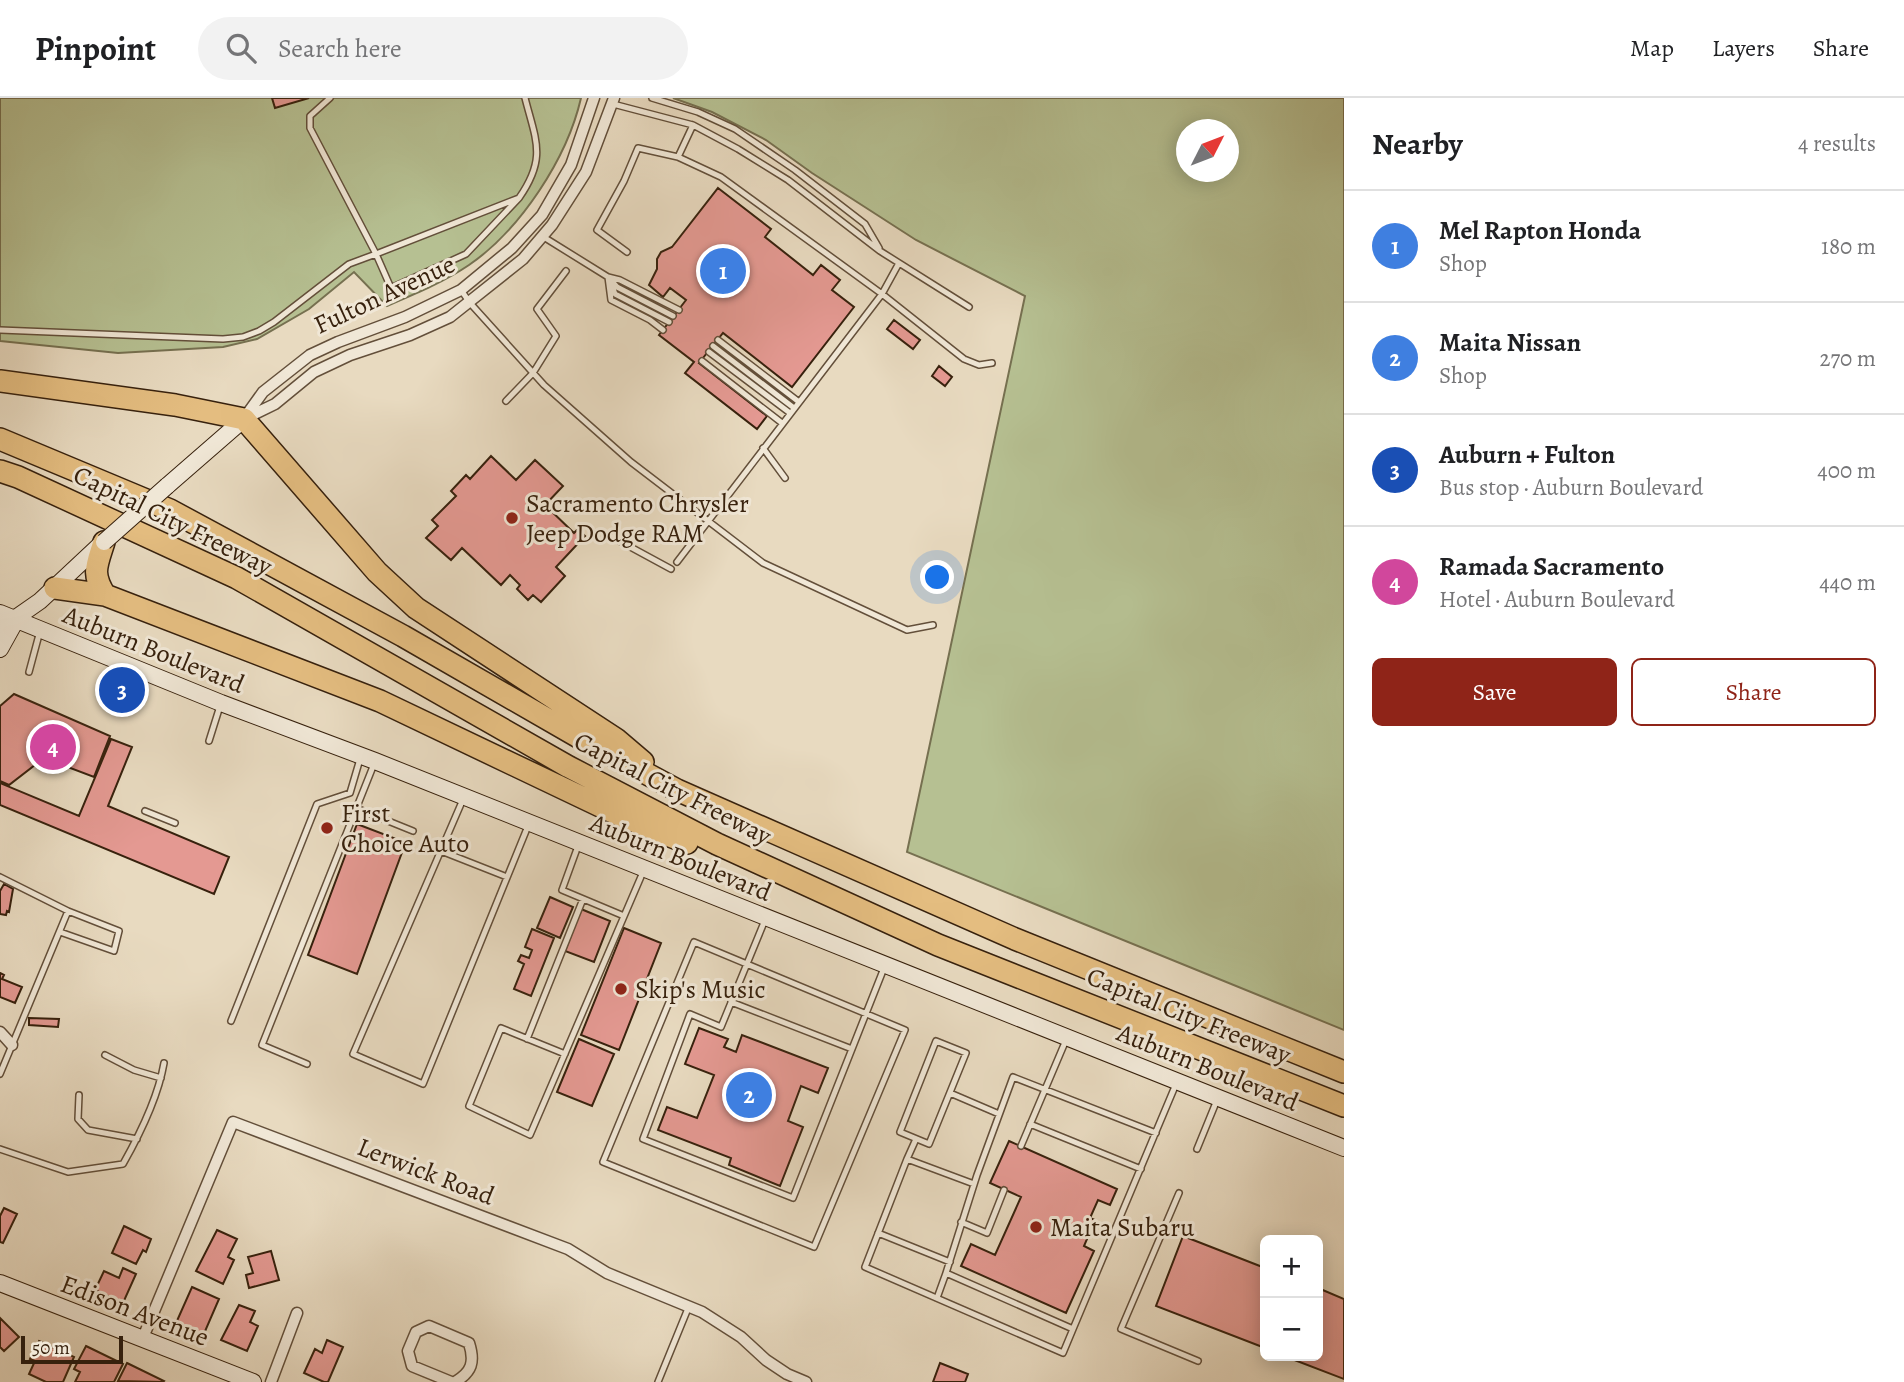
<!DOCTYPE html>
<meta charset="utf-8">
<style>
:root{--surface:#fff;--page:#f2f2f2;--text:#202124;--muted:#757577;--line:#e0e0e0;--accent:#8f2418}
body{margin:0;font-family:Alegreya,serif;background:var(--page);color:var(--text)}
.controls{position:absolute;right:21px;bottom:21px;display:grid;overflow:hidden;border-radius:10px;box-shadow:0 4px 18px #0003}
.controls button{width:63px;height:63px;display:grid;place-items:center;padding:0;border:0;border-bottom:2px solid var(--line);background:var(--surface);color:var(--text);font:35px sans-serif}
.compass{position:absolute;left:1176px;top:21px;width:63px;height:63px;border-radius:50%;background:var(--surface);box-shadow:0 4px 18px #0003;rotate:48deg}
.scale{position:absolute;left:21px;bottom:18px;width:102px;box-sizing:border-box;padding-left:7px;border:4px solid #37210d;border-top:0;font-size:19px;line-height:24px;white-space:nowrap;color:#37210d;-webkit-text-stroke:5px #f0e7d6;paint-order:stroke}
.you{position:absolute;left:938px;top:480px;width:24px;height:24px;margin:-18px;border:5px solid #fff;border-radius:50%;background:#1a73e8;box-shadow:0 0 0 10px #1a73e833}
.badge{display:grid;place-items:center;width:46px;height:46px;border-radius:50%;background:var(--accent);color:#fff;font-size:23px;font-weight:700}
.pin{position:absolute;translate:-50% -50%;border:4px solid #fff;box-shadow:0 2px 7px #0006}
.list{margin:0;padding:0;list-style:none}
h2{display:flex;justify-content:space-between;align-items:center;height:91px;margin:0;padding:0 28px;font-size:30px}
h2 small{font-size:23px;font-weight:400;color:var(--muted)}
.list li{display:grid;grid-template-columns:46px 1fr auto;gap:21px;align-items:center;box-sizing:border-box;height:112px;padding:0 28px;border-top:2px solid var(--line)}
.list b{display:block;font-size:26px;white-space:nowrap}
.list p{margin:0;font-size:23px;white-space:nowrap;color:var(--muted)}
.list em{font-size:23px;font-style:normal;color:var(--muted)}
.actions{display:flex;gap:14px;padding:21px 28px}
.actions a{flex:1;padding:16px 0;border:2px solid var(--accent);border-radius:10px;text-align:center;font-size:24px;color:var(--accent)}
.actions .main{background:var(--accent);color:#fff}
.icon{flex:none;width:38px;height:38px;fill:none;stroke:currentColor;stroke-width:2;stroke-linecap:round;stroke-linejoin:round}
.map{position:relative;flex:none;width:1344px;height:1284px;overflow:hidden}
header{display:flex;align-items:center;gap:42px;box-sizing:border-box;height:98px;padding:0 35px;background:var(--surface);border-bottom:2px solid var(--line)}
header strong{font-size:33px}
nav{display:flex;gap:38px;margin-inline-start:auto;font-size:24px}
.search{width:490px;height:63px;background:var(--page);display:flex;align-items:center;gap:18px;box-sizing:border-box;padding:0 24px;border-radius:38px;color:var(--muted);font-size:26px}
main{display:flex}
aside{flex:1;background:var(--surface)}
.map>svg:first-child{display:block}
.green{fill:#b6c092;stroke:#767050;stroke-width:2;fill-rule:evenodd}
.building{fill:#e49992;stroke:#37210d;stroke-width:2}
.lines{fill:none;stroke-linecap:round;stroke-linejoin:round}
.lane-casing{stroke:#634f3a;stroke-width:8}
.street-casing{stroke:#634f3a;stroke-width:13}
.secondary-casing{stroke:#37210d;stroke-width:18}
.highway-casing{stroke:#37210d;stroke-width:24}
.lane{stroke:#f0e7d6;stroke-width:5}
.street{stroke:#f0e7d6;stroke-width:10}
.secondary{stroke:#f0e7d6;stroke-width:16}
.highway{stroke:#e4bd80;stroke-width:21}
.secondary-bridge-casing{stroke:#37210d;stroke-width:18;stroke-linecap:butt}
.secondary-bridge{stroke:#f0e7d6;stroke-width:16}
.poi-dot{fill:#8f2418;stroke:#f0e7d6;stroke-width:2.5}
.labels{text-anchor:middle;stroke-width:6;stroke-linejoin:round;paint-order:stroke}
.street-label{font-size:26px;fill:#37210d;stroke:#f0e7d6}
.poi-label{font-size:26px;fill:#37210d;stroke:#f0e7d6;text-anchor:start}
</style>
<header>
<strong>Pinpoint</strong>
<div class="search"><svg class="icon" aria-label="search" viewBox="0 0 24 24"><circle cx="10" cy="10" r="6"/><path d="M15 15l6 6"/></svg>Search here</div>
<nav><a>Map</a><a>Layers</a><a>Share</a></nav>
</header>
<main>
<div class="map">
<svg width="1344" height="1284" viewBox="0 0 1344 1284">
<rect width="100%" height="100%" fill="#e8dac0"/>
<filter id="stains"><feTurbulence type="fractalNoise" baseFrequency=".00286" numOctaves="4"/><feColorMatrix values="0 0 0 0 .2 0 0 0 0 .09 0 0 0 0 .02 0 0 0 .5 -.17"/></filter>
<radialGradient id="worn" r=".72"><stop offset=".6" stop-color="#630" stop-opacity="0"/><stop offset="1" stop-color="#630" stop-opacity=".3"/></radialGradient>
<path class="green" d="M0,0H581C567,61 520,132 469,167C444,184 415,196 387,208L354,174L309,211L257,241L223,249L118,255L0,243Z
M673,0H1344V932L907,754L1025,198L916,142L812,75L766,42L712,14ZM1186,32H1228V74H1186Z"/>
<path class="building" d="M272,0H309L275,10Z
M718,90L771,131L765,139L813,177L821,167L840,182L832,192L854,209L792,289L723,235L699,265L767,318L757,331L685,275L694,264L659,237L686,202L670,190L663,199L649,187L657,171V161L661,154L672,149Z
M894,222L920,242L913,251L887,231Z
M939,268L952,279L945,288L932,278Z
M491,358L516,382L535,362L563,388L545,407L574,435L578,431L585,438L556,469L565,478L541,504L533,497L528,502L517,491L520,487L510,477L501,487L462,450L451,462L426,440L438,428L432,422L456,398L451,393L466,377L470,381Z
M14,596L110,638L94,679L44,660L9,687L0,683V608Z
M111,641L132,649L108,708L229,759L214,796L0,707V685L79,718Z
M357,726L399,742L398,746L404,749L357,876L308,857Z
M4,786L13,791L9,814L7,813L6,817L0,816V793Z
M550,799L573,809L560,840L537,830Z
M581,811L610,823L594,864L565,853Z
M624,830L661,845L619,952L581,937Z
M532,831L554,840L531,898L514,891L524,866L518,863L521,857L529,860L532,852L525,849Z
M0,875L4,877L2,881L22,889L15,905L0,899Z
M29,920L59,921L58,929L29,927Z
M699,930L728,941L724,949L736,954L742,937L828,970L818,995L801,988L788,1023L803,1029L780,1088L729,1067L731,1060L658,1032L667,1009L697,1020L714,977L685,966Z
M579,941L614,956L592,1008L557,994Z
M1009,1043L1117,1091L1110,1107L1098,1102L1090,1120L1095,1122L1084,1148L1094,1153L1066,1215L961,1168L971,1146L995,1157L1021,1099L990,1085Z
M4,1110L17,1116L3,1145L0,1144V1118Z
M124,1128L151,1141L146,1154L143,1152L136,1166L112,1155Z
M217,1132L237,1141L228,1159L234,1162L223,1186L196,1173Z
M1183,1138L1265,1170V1250L1156,1208Z
M271,1153L279,1182L249,1190L246,1177L253,1175L248,1159Z
M123,1170L136,1176L123,1205L95,1192L104,1173L119,1180Z
M192,1189L219,1201L203,1238L176,1225Z
M1318,1190L1344,1201V1281L1284,1258H1318Z
M239,1207L255,1213L250,1224L258,1228L247,1253L221,1242Z
M0,1220L19,1239L4,1253L0,1249Z
M327,1242L343,1249L328,1284H324L304,1275L315,1251L322,1255Z
M39,1243L74,1259L63,1284H46L29,1276L35,1263L30,1261Z
M86,1248L123,1266L114,1284H75L80,1274L74,1271Z
M127,1265L164,1283L163,1284L118,1283Z
M940,1265L968,1276L965,1284H933Z"/>
<g class="lines">
<g class="lane-casing">
<path id="lane" d="M330,0L310,18V30L376,156L519,100C547,60 536,43 525,0
M652,0L698,14L735,31L795,72L865,126L879,150
M613,6L693,27L738,51L788,82L880,153L969,209
M678,59L693,27
M542,138L608,179L617,189L673,218
M627,154L597,132L624,83L638,50L678,59L721,79L882,196L899,165
M608,179L611,202L650,222L663,232
M608,179L620,182L679,212
M611,185L615,196L669,224
M461,192L470,205L544,287L631,364L763,465L907,532L933,527
M0,232L223,241L243,239L259,233L274,224L349,166L376,156L391,190L466,156L519,100
M718,242L799,304
M713,248L794,310
M709,254L790,315
M702,263L782,325
M506,303L533,275L556,238L537,211L566,173
M763,350L785,380
M612,439L671,471
M677,464L882,196L964,261L979,267L992,265
M29,574L40,533
M209,643L220,608
M464,699L353,956L423,986L528,728
M356,710L413,733
M145,713L175,725
M578,748L562,792L624,818
M441,753L507,779
M0,779L68,813L119,833L114,853L60,834
M765,822L721,929L690,916L643,1041L793,1100L884,870
M694,844L905,932L814,1149L603,1064Z
M731,904L852,951
M231,923L317,706L350,695L360,661
M527,941L583,801
M936,943L966,955L929,1046L900,1034Z
M565,956L501,930L469,1008L530,1037L643,774
M105,957L134,972L161,980
M307,966L262,947L374,666
M0,976L68,813
M950,995L999,1016
M79,997L78,1021L88,1032L137,1041
M1030,1026L1141,1071
M1156,1035L1013,979L977,1077L946,1175L1073,1231L1176,986
M1021,1048L1066,942
M0,1051L68,1074L123,1066C140,1036 158,1000 164,965
M1197,1051L1217,1002
M907,1061L916,1041
M974,1086L907,1061L865,1169L1063,1255L1073,1231
M1179,1095L1121,1231L1198,1263
M961,1124L987,1135L1004,1092
M878,1135L950,1164
M937,1200L946,1175
M658,1284L689,1208"/>
</g>
<g class="street-casing">
<path id="street" d="M245,319L263,294L310,257L338,244L405,219L461,192L512,150L542,117L571,67L594,0
M244,321L275,306L314,274L350,257L410,237L450,219L523,161L552,127L586,74L614,0
M0,934L12,947
M142,1242L233,1024L568,1151L607,1175L702,1214L741,1239L766,1262L787,1276L806,1284
M271,1284L297,1215
M451,1284L412,1268L408,1253L416,1234L429,1228L469,1245C475,1264 472,1274 455,1284"/>
</g>
<g class="secondary-casing">
<path id="secondary" d="M167,388L244,321
M0,515L221,605L375,663L1344,1050
M0,531L40,503L102,445
M0,551L15,524
M0,1185L253,1284"/>
</g>
<g class="highway-casing">
<path id="highway" d="M0,283L175,307L244,321L377,474L416,510L616,641L643,664
M0,341L170,412L403,538L582,641L677,692L1015,841L1344,974
M0,373L18,379L237,480L569,669L717,746L938,847L1344,1008
M104,444C97,467 91,475 105,497
M55,490L105,497L380,603L619,717L687,745"/>
</g>
<use href="#lane" class="lane"/>
<use href="#street" class="street"/>
<use href="#secondary" class="secondary"/>
<use href="#highway" class="highway"/>
<g class="secondary-bridge-casing">
<path id="secondary-bridge" d="M104,444L167,388"/>
</g>
<use href="#secondary-bridge" class="secondary-bridge"/>
</g>
<g class="poi-dot">
<circle cx="512" cy="420" r="7"/>
<circle cx="327" cy="730" r="7"/>
<circle cx="621" cy="891" r="7"/>
<circle cx="1036" cy="1129" r="7"/>
</g>
<g class="labels">
<g class="street-label">
<text transform="translate(384 196) rotate(-25)" y="9">Fulton Avenue</text>
<text transform="translate(173 422) rotate(26)" y="9">Capital City Freeway</text>
<text transform="translate(154 551) rotate(22)" y="9">Auburn Boulevard</text>
<text transform="translate(673 690) rotate(27)" y="9">Capital City Freeway</text>
<text transform="translate(681 759) rotate(22)" y="9">Auburn Boulevard</text>
<text transform="translate(1189 917) rotate(22)" y="9">Capital City Freeway</text>
<text transform="translate(1208 969) rotate(22)" y="9">Auburn Boulevard</text>
<text transform="translate(426 1073) rotate(21)" y="9">Lerwick Road</text>
<text transform="translate(135 1212) rotate(21)" y="9">Edison Avenue</text>
</g>
<g class="poi-label">
<text x="526" y="414">Sacramento Chrysler<tspan x="526" dy="30">Jeep Dodge RAM</tspan></text>
<text x="341" y="724">First<tspan x="341" dy="30">Choice Auto</tspan></text>
<text x="635" y="900">Skip's Music</text>
<text x="1050" y="1138">Maita Subaru</text>
</g>
</g>
<rect width="100%" height="100%" filter="url(#stains)"/>
<rect width="100%" height="100%" fill="url(#worn)"/>
</svg>
<div class="controls">
<button>+</button>
<button>−</button>
</div>
<svg class="compass" viewBox="-18 -18 36 36"><path d="M0-13l5 13h-10z" fill="#e53935"/><path d="M0 13l5-13h-10z" fill="#757577"/></svg>
<div class="scale">50 m</div>
<div class="you"></div>
<div class="pin badge" style="left:723px;top:173px;background:#3f7fe0">1</div>
<div class="pin badge" style="left:749px;top:997px;background:#3f7fe0">2</div>
<div class="pin badge" style="left:122px;top:592px;background:#1a4fb4">3</div>
<div class="pin badge" style="left:53px;top:649px;background:#d1479c">4</div>
</div>
<aside>
<h2>Nearby<small>4 results</small></h2>
<ul class="list">
<li><span class="badge" style="background:#3f7fe0">1</span><div><b>Mel Rapton Honda</b><p>Shop</p></div><em>180 m</em></li>
<li><span class="badge" style="background:#3f7fe0">2</span><div><b>Maita Nissan</b><p>Shop</p></div><em>270 m</em></li>
<li><span class="badge" style="background:#1a4fb4">3</span><div><b>Auburn + Fulton</b><p>Bus stop · Auburn Boulevard</p></div><em>400 m</em></li>
<li><span class="badge" style="background:#d1479c">4</span><div><b>Ramada Sacramento</b><p>Hotel · Auburn Boulevard</p></div><em>440 m</em></li>
</ul>
<div class="actions"><a class="main">Save</a><a>Share</a></div>
</aside>
</main>
